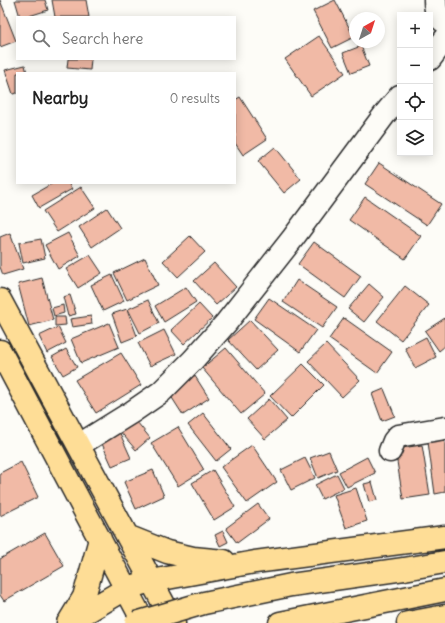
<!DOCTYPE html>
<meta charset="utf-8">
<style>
:root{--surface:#fff;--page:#f2f2f2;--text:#222;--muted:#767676;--line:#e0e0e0}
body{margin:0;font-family:Delius,sans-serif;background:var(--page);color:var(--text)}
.controls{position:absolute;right:12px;top:12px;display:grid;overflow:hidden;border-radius:0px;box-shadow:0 2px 10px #0003}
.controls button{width:36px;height:36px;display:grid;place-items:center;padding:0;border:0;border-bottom:1px solid var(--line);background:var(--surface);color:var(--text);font:20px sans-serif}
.compass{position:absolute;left:349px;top:12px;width:36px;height:36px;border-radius:50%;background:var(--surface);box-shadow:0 2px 10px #0003;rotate:39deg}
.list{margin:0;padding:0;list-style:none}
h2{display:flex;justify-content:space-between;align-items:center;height:52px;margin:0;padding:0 16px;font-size:17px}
h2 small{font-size:13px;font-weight:400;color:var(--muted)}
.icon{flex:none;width:22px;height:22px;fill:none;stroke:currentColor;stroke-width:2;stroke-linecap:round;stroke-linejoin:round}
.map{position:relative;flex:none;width:445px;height:623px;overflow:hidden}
.search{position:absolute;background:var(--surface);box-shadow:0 2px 10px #0003;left:16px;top:16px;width:220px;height:44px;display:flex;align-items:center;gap:10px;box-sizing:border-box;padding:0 14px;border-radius:0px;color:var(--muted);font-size:15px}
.panel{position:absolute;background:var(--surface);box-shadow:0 2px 10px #0003;left:16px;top:72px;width:220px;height:112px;border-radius:0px}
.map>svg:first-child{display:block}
.building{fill:#f1baa6;stroke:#2b2b2b}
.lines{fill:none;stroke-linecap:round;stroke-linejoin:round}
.minor-casing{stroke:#2b2b2b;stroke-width:25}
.highway-casing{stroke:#2b2b2b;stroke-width:25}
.minor{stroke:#fdfcf7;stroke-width:22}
.highway{stroke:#fedd96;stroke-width:22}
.highway-bridge-casing{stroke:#2b2b2b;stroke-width:25;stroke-linecap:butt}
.highway-bridge{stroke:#fedd96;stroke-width:22}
</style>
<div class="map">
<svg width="445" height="623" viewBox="0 0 445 623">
<rect width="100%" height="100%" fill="#fdfcf7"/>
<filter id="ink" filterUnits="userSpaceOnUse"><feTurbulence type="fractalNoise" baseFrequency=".025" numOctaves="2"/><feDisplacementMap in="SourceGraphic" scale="8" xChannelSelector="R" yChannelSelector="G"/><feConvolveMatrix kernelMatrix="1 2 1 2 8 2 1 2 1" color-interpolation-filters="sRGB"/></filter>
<g filter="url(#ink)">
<path class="building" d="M0,0L16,41L0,47Z
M15,0H45L48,10L26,17H20Z
M52,0H86L89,17H55Z
M335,0L354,37L332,48L313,11Z
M319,36L345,73L311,96L285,59Z
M361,46L369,66L351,73L343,53Z
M68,59H91L90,70L67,68Z
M25,65L27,73H17V93L13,94L5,70Z
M240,97L267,139L243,155L235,143V100Z
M275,147L301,179L284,193L258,161Z
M379,163L441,204L427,225L365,184Z
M53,183H68L72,189L39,208L32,195Z
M81,187L95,208L57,232L43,211Z
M365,197L421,236L405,259L349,220Z
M107,208L120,228L92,247L79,227Z
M10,233L23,269L3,275L0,267V237Z
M68,233L80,256L58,269L45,245Z
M190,236L205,252L178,277L163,261Z
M41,239L45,258L23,263L19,243Z
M314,242L361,276L345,298L298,264Z
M90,255L102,273L78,288L66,269Z
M145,258L158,285L127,300L114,273Z
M214,263L236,287L216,305L194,281Z
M112,275L124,301L103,311L91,285Z
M42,278L53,320L29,326L18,284Z
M297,280L337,307L322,328L283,302Z
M369,284L384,297L364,322L348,309Z
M405,286L429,305L401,340L377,321Z
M186,287L196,302L164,322L155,306Z
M70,295L76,314L68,316L63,297Z
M269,298L316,330L300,352L254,319Z
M148,300L159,323L140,333L128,309Z
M199,304L212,318L184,344L171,330Z
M63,305L64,313L54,316L52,308Z
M127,309L137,336L122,342L112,314Z
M91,316L92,324L72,327L70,319Z
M55,317H65L66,325L55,326Z
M344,318L392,352L377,373L329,339Z
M445,318V346L439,351L425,331Z
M250,320L278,350L256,370L228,340Z
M109,323L119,347L81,363L71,339Z
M58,327L66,343L47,353L39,336Z
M164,330L176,354L150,366L138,343Z
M426,337L436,357L415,368L405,348Z
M326,344L360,380L342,397L308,361Z
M226,348L265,394L241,414L202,368Z
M66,349L77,367L63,375L52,357Z
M121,353L141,385L96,413L75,380Z
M303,364L324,385L291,418L270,396Z
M193,373L209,398L183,415L167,390Z
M384,389L395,416L382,421L372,394Z
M269,399L287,420L265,439L247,419Z
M203,413L231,449L216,461L188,425Z
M133,417L150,438L136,450L118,429Z
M178,427L204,470L178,486L151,443Z
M118,429L131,458L112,466L99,437Z
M445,440V492L435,494L428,442Z
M252,445L277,482L247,503L221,467Z
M422,445L430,495L403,499L395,449Z
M329,451L337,470L318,478L310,458Z
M367,457L375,473L347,487L339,472Z
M305,458L315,478L291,490L281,470Z
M21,462L38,497L0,516V473Z
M153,470L164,496L136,509L124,482Z
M213,470L235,507L214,520L192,483Z
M337,474L344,488L322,499L315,485Z
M372,482L377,500L369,502L364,484Z
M356,488L367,521L346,528L334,495Z
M258,504L269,519L237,543L226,528Z
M223,531L228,542L220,546L215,535Z
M45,533L64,566L4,601L0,595V559Z"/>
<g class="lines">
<g class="minor-casing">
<path id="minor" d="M435,0C435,8 437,18 445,22
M430,59L445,39
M79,445L132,412L161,392L193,360L226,323L293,238L385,114L400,96
M390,451L394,441L398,436L445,428"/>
</g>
<g class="highway-casing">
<path id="highway" d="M0,300L174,623
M0,351L144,623
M127,536L167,552L193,558L224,561
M404,569L445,562
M70,620L84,597L100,539
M68,623L127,588L151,581L255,562L445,537
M280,623L445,590
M408,623L445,616"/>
</g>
<use href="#minor" class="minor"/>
<use href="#highway" class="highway"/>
<g class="highway-bridge-casing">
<path id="highway-bridge" d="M136,623L204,603L291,585L404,569"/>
</g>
<use href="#highway-bridge" class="highway-bridge"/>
</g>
</g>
</svg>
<div class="controls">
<button>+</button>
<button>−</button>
<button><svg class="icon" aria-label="locate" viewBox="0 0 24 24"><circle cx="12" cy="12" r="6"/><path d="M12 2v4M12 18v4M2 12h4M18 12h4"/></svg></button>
<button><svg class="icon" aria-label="layers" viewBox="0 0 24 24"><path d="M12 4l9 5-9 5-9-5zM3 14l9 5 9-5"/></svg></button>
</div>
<svg class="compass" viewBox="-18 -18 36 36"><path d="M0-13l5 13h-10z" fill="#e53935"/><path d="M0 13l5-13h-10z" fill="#767676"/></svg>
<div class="search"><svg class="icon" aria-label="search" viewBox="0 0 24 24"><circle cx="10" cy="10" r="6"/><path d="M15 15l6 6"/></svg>Search here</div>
<section class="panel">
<h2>Nearby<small>0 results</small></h2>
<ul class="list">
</ul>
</section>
</div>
